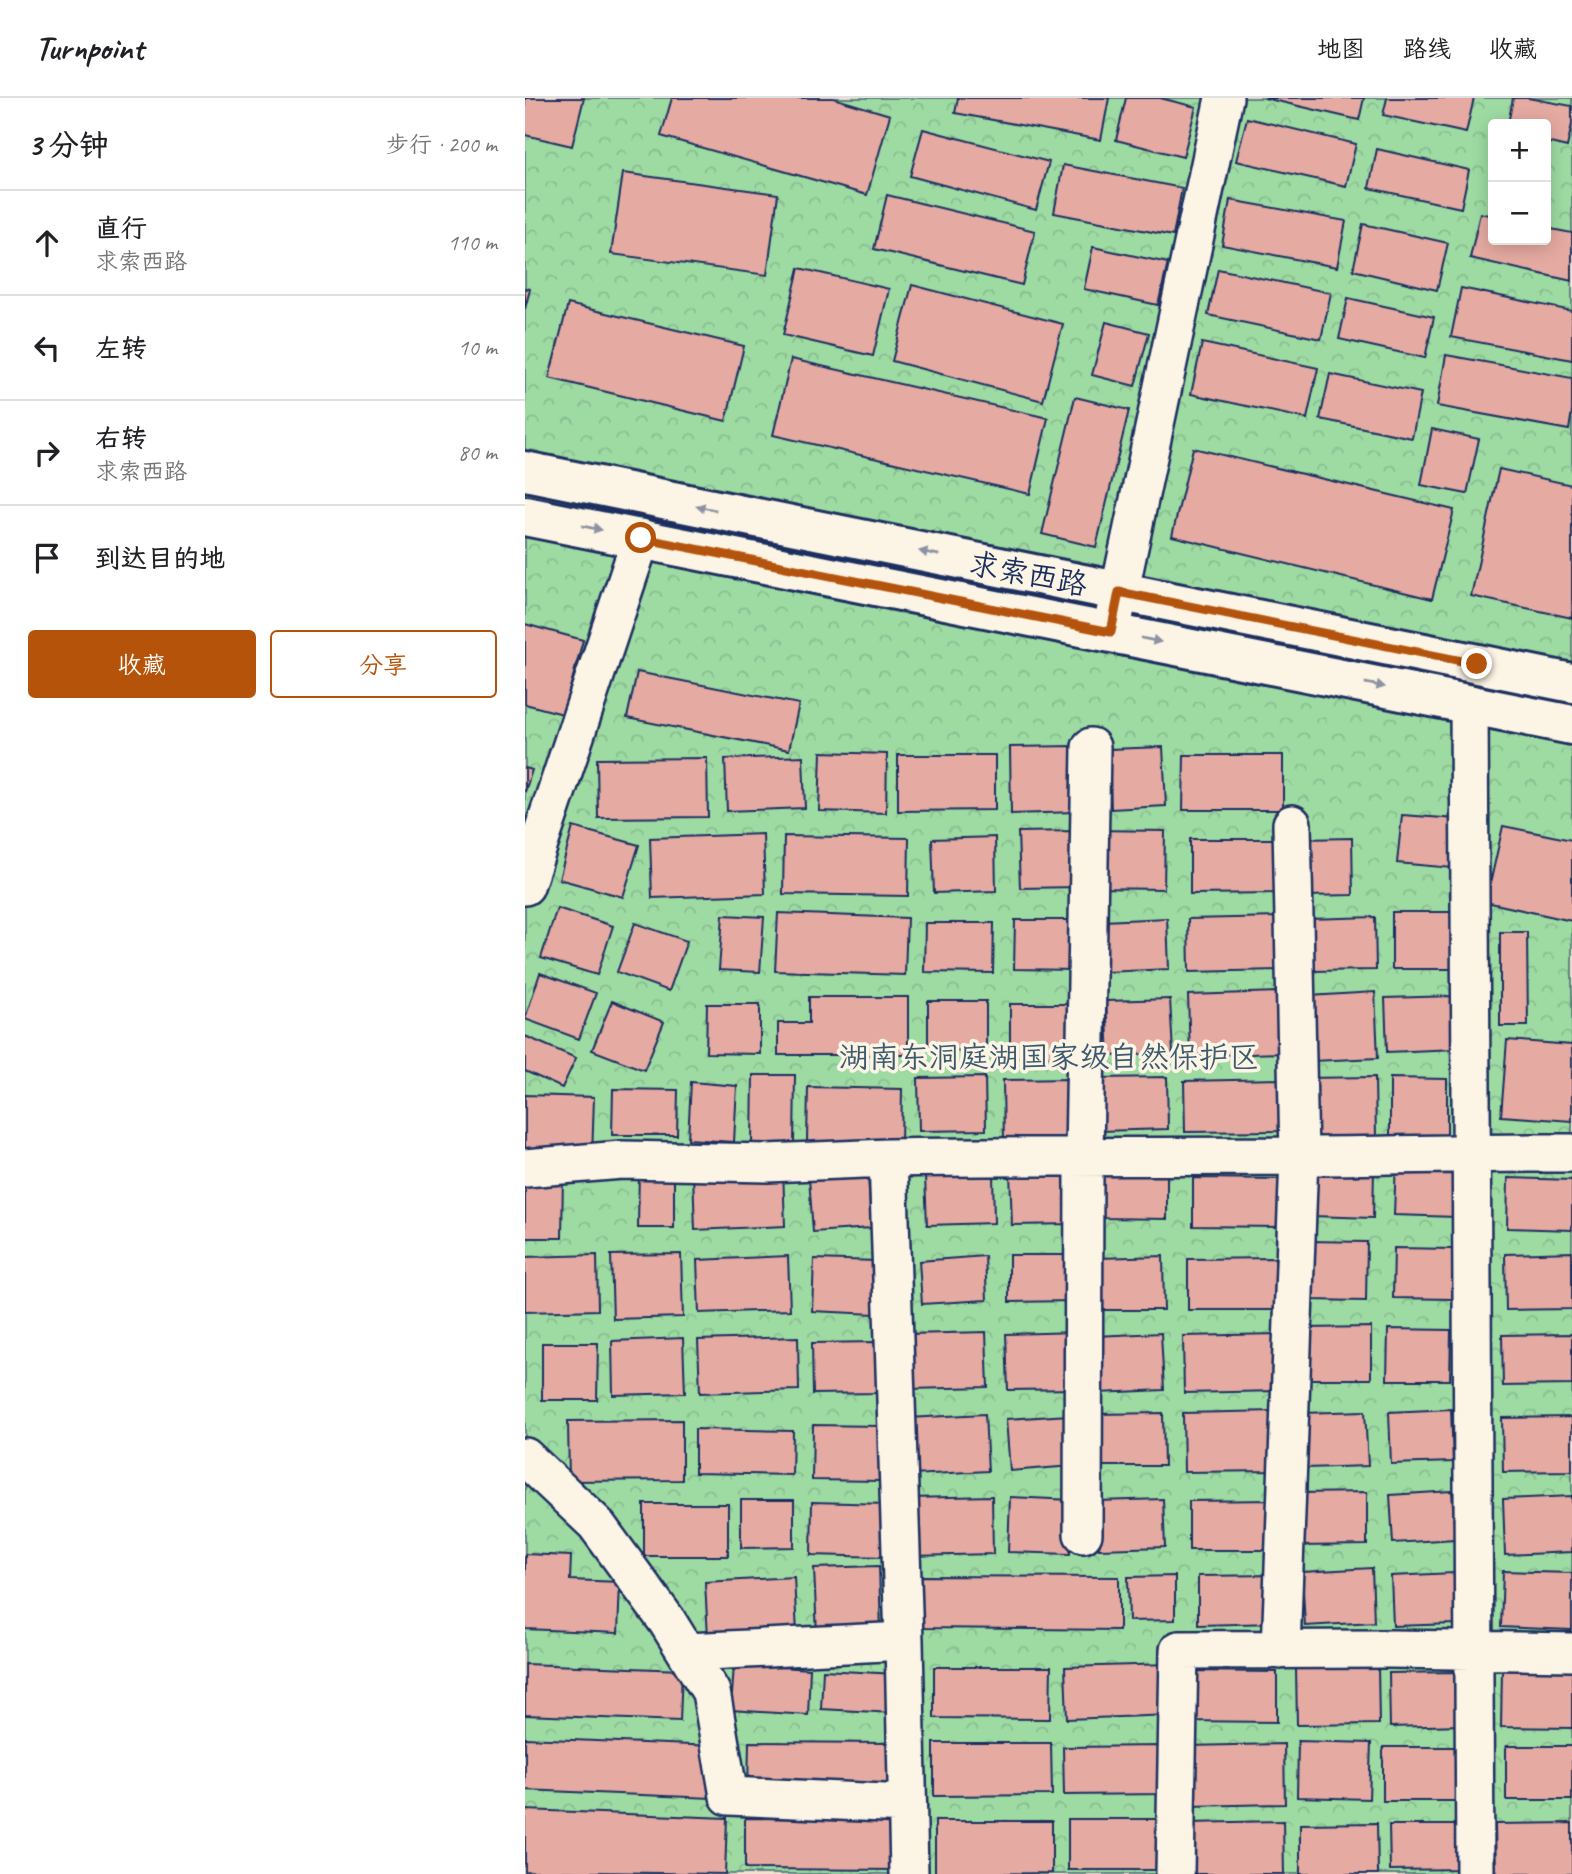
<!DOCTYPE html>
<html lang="zh">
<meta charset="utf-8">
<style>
:root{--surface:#fff;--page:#f2f2f2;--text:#202124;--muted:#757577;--line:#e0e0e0;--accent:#b45309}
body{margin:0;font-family:Caveat,"LXGW WenKai TC",sans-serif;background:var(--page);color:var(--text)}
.controls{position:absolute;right:21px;top:21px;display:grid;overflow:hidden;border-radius:7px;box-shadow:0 4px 18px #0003}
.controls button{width:63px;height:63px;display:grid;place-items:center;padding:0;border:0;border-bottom:2px solid var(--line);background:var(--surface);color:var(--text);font:35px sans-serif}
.stop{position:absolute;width:21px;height:21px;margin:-16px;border:5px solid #b45309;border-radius:50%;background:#fff}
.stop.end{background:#b45309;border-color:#fff;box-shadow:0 2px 7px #0008}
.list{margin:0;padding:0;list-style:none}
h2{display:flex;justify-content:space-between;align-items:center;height:91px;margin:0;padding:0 28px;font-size:30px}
h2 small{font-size:23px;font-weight:400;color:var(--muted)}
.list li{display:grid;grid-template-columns:46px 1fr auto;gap:21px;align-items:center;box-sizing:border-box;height:105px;padding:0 28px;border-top:2px solid var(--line)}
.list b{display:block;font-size:26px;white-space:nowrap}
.list p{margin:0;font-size:23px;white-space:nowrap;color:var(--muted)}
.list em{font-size:23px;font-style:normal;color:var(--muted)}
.actions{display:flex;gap:14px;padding:21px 28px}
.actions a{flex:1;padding:16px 0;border:2px solid var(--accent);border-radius:7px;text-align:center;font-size:24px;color:var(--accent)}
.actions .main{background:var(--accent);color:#fff}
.icon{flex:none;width:38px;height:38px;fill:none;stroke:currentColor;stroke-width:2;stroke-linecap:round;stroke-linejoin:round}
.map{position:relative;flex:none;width:1047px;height:1776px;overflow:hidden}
header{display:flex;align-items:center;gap:42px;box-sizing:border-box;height:98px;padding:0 35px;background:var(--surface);border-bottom:2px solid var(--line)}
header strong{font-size:33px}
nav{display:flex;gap:38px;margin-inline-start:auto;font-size:24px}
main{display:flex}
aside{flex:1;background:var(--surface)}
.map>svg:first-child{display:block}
.forest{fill:url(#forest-crowns);stroke:#5c8580;stroke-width:2;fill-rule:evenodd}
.building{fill:#e5aba2;stroke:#1b2f5e;stroke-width:2}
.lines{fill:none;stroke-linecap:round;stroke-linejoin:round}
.minor-casing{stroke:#1b2f5e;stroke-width:42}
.major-casing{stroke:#1b2f5e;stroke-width:44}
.minor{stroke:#fcf5e5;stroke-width:37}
.major{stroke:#fcf5e5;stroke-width:38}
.oneway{fill:#8c92a2}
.route{stroke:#b45309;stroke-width:9}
.labels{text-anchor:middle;stroke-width:7;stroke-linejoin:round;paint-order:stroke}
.street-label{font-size:30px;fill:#1b2f5e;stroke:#fcf5e5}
.park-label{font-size:30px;fill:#3c5a6f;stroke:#fcf5e5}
</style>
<header>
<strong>Turnpoint</strong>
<nav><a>地图</a><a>路线</a><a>收藏</a></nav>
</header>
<main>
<aside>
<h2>3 分钟<small>步行 · 200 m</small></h2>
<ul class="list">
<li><svg class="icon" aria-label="ahead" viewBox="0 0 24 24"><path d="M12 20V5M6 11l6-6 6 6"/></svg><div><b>直行</b><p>求索西路</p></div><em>110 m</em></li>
<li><svg class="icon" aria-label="left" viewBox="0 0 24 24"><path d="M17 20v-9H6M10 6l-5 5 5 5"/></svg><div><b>左转</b></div><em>10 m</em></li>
<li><svg class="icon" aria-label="right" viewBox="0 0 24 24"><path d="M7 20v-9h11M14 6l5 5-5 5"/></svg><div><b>右转</b><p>求索西路</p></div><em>80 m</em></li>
<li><svg class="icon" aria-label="arrive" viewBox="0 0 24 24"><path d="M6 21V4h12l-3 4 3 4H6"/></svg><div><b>到达目的地</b></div></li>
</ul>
<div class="actions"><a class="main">收藏</a><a>分享</a></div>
</aside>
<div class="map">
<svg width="1047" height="1776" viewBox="0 0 1047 1776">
<defs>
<pattern id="forest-crowns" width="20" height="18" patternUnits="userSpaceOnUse" patternTransform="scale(1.75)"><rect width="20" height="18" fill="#9edba3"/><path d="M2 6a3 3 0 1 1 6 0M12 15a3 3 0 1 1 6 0" fill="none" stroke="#88bc8f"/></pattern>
</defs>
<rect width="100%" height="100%" fill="#f5dfd1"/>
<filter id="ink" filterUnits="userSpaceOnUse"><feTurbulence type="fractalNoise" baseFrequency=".0143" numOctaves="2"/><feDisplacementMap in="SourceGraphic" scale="14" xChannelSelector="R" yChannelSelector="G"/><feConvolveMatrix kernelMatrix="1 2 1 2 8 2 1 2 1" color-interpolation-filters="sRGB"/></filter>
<g filter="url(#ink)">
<path class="forest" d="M0,0H1047V1776H0ZM968,26H1021V142H968Z"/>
<path class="building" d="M0,0H59L47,48L0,37Z
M147,0H308L365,17L342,97L136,38Z
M433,0H584L576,42L430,15Z
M601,0H635L671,9L658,59L591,42Z
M739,0H839L834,22Z
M862,0H949L941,35L858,17Z
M988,0H1003L1047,8V26L1042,49L1021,44V26H983Z
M722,20L831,46L821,88L711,63Z
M398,31L524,64L511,112L385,78Z
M852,51L944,72L936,110L844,90Z
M538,67L657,90L648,138L529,115Z
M98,75L253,96L242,177L86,156Z
M362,97L510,133L497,187L349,151Z
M705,102L821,123L812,169L697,147Z
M955,115L968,118V142H1021V130L1047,135V183L945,160Z
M838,126L923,145L912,192L828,172Z
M568,149L643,165L633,207L559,191Z
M274,170L364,191L348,258L258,237Z
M693,171L806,195L796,241L683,217Z
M387,187L538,226L518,303L367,263Z
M0,190L5,191L0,211Z
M936,190L1047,213V262L926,239Z
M823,200L909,219L900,260L814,241Z
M43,206L219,248L201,323L24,280Z
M581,224L624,235L610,288L567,277Z
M677,245L793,270L782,321L666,296Z
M921,257L1047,280V313L1044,332L912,308Z
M266,261L523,320L505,396L248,337Z
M805,276L896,295L887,340L795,321Z
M550,299L604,312L571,449L517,436Z
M907,331L954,341L942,396L896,387Z
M668,350L929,412L907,501L647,438Z
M974,371L1047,387V520L946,498Z
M0,526L58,542L38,616L0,606Z
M112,574L274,606L264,652L102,620Z
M549,648L551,714L486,716L485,649Z
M638,649L641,708L586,711L584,651Z
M296,654L362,656L361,715L294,713Z
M373,657H470V712L373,713Z
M659,657H758V712H658Z
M278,658L280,710L202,713L200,661Z
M182,660L183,719L73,720L72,661Z
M0,670L7,672L0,694Z
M877,717L932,721L928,770L872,765Z
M978,728L1047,742V823L961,804Z
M48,729L114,747L98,799L34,781Z
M568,732L640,733L639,791L567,790Z
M552,733L554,789L495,790L493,734Z
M238,736L240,796L127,800L125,740Z
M259,738L384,740L383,798L258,796Z
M470,739L471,793L409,795L407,741Z
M827,740L828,797L780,798L778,741Z
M665,741H754V795L665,796Z
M32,810L88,828L72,877L16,860Z
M867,814H937V871H867Z
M253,815L382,820L380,877L250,873Z
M198,817L239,819L235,874L194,872Z
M759,819L760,872L664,874L663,821Z
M850,819L851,872L785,873L784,821Z
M642,820L644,871L580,874L578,823Z
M490,822H550L549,872L489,871Z
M110,825L162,843L144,893L92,874Z
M400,825H469L468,875L399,874Z
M975,834H1002L1003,928H975Z
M15,875L71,895L54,941L0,921Z
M754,894L756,955L665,958L663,897Z
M850,894L853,960L787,963L784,898Z
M930,898L931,951L862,954L860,900Z
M284,899H383V957H253V925H284Z
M645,901L648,955L584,958L581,903Z
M87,903L139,924L119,972L67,952Z
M403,903H461V953L403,952Z
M182,906H235V956L181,955Z
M485,906H549L550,958L485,959Z
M0,938L51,960L37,990L0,973Z
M982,942L1047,947V1023L976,1018Z
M228,977H270L269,1046H227Z
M460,979L461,1032L394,1033L393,980Z
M642,979L643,1031L574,1033L573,980Z
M850,979L851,1041L780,1042L779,980Z
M865,980L922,981V1039L865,1038Z
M546,981L547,1045L479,1046L478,982Z
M758,981L759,1033L660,1034L659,983Z
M166,984L212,988L209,1044L163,1041Z
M283,989L377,991L376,1046L282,1044Z
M88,991L153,992L152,1037H87Z
M0,997L69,999L67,1060L0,1058Z
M871,1062L933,1063L932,1119L869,1117Z
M114,1070L149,1071V1130H113Z
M789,1070L849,1072L848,1120L787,1118Z
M258,1071L260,1128L170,1132L168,1075Z
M548,1072L550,1126L487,1127L485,1074Z
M0,1076H38L37,1140H0Z
M343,1076L346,1130L288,1134L284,1080Z
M468,1076L469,1125L402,1127L400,1078Z
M577,1076H642V1121L576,1120Z
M668,1080L757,1081V1129L668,1128Z
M983,1080L1047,1082V1132L982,1130Z
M783,1143L842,1144L841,1203L783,1202Z
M869,1150L928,1151L927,1201L868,1200Z
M1047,1154V1211L981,1212L980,1156Z
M156,1156L158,1219L88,1221L86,1157Z
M72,1157L73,1212L0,1214V1159Z
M484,1157H547V1203L484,1204Z
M263,1158L265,1212L174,1215L172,1162Z
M460,1158L462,1202L397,1206L394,1163Z
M638,1158L639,1212H575L574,1160Z
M750,1160V1212H663V1161Z
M289,1161L352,1163L350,1216L287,1213Z
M846,1229V1281H781V1230Z
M863,1231L926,1232L925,1282H862Z
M461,1234L463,1289L385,1291L384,1236Z
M552,1234L553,1291L483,1292L481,1236Z
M636,1235L639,1292L573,1295L570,1238Z
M753,1236L754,1293L659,1295L658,1238Z
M1047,1236V1287L978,1288L977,1237Z
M273,1239L274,1292L175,1295L173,1242Z
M158,1240L160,1295L88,1297L87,1243Z
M352,1244L353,1295L288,1296L287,1245Z
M17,1245H73L72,1302H17Z
M926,1311L928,1364L866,1366L864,1314Z
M751,1313L752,1373L659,1374L658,1315Z
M840,1313L843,1368L781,1370L778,1315Z
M638,1315L639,1368H572L571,1316Z
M460,1316L463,1373L387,1377L383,1320Z
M544,1317L547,1368L485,1373L481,1321Z
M1047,1319V1373L978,1374L977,1320Z
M157,1322V1382L44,1383L43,1323Z
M288,1327L355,1328V1383L287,1382Z
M170,1331L268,1333L267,1377L170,1375Z
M927,1393L930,1441L868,1445L865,1397Z
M842,1394V1447L775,1448L774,1395Z
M467,1398L468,1456L386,1458L385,1400Z
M1047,1398V1454L980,1457L978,1401Z
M485,1399L547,1402L545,1456L483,1454Z
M638,1401L640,1449L574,1451L572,1403Z
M216,1402H269V1449L216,1450Z
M750,1402V1452H664V1403Z
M287,1404L361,1406L360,1459L286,1457Z
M119,1406H203V1458H119Z
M0,1456L46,1458L45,1482L95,1484L93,1535L0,1531Z
M354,1468L356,1535L292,1537L289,1470Z
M847,1470L849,1524L780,1528L777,1474Z
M978,1473L1047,1475V1532L976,1529Z
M929,1475L931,1526L868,1528L866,1478Z
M749,1477L750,1525L673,1527V1478Z
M397,1478L594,1479V1532L397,1530Z
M650,1478V1522L604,1523L603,1479Z
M269,1479L272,1535L183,1540L180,1484Z
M0,1566L157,1572L155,1623L0,1617Z
M209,1566L285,1571L283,1617L206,1612Z
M645,1566L647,1617L542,1621L540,1569Z
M853,1568L854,1626L772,1627L771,1570Z
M409,1569H526L525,1621L409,1620Z
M977,1571H1047V1630L976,1629Z
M298,1572L371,1576L369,1615L296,1611Z
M656,1573L752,1574V1624L655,1623Z
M935,1574L937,1627L865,1629L864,1575Z
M0,1640L189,1648L187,1700L0,1692Z
M773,1643L846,1645L844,1701L772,1699Z
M224,1644L365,1645V1693H223Z
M409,1645H526L527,1697L409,1698Z
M759,1646L760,1706L664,1708L662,1648Z
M639,1648L640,1696L539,1697L538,1649Z
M981,1648H1047V1702H981Z
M858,1649H937V1703H858Z
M0,1712L202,1720L200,1776L0,1773Z
M220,1720L376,1722L375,1772L220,1771Z
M543,1721H634V1772H543Z
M410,1723H527V1775L410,1776Z
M758,1723L759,1776H664L663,1725Z
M852,1725L853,1776H775V1726Z
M1047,1725V1776H971L970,1726Z
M864,1727H940V1771L865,1772Z"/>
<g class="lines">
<g class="minor-casing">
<path id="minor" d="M586,534L699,0
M944,606L950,1776
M0,788L116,440
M0,1070L97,1062L242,1065L363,1060
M0,1359L71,1426L142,1523L186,1594L204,1698L382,1706
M558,1436L559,1058L566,649
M756,1552L774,1058L767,726
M162,1554L379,1543
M384,1776L379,1543L363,1060C500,1058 635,1059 772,1058C863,1058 955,1054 1047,1055
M650,1776L654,1552L866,1551L1047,1554"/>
</g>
<g class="major-casing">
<path id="major" d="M0,373L1047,585
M0,418L1047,627"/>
</g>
<use href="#minor" class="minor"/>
<use href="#major" class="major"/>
</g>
<defs><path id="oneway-solid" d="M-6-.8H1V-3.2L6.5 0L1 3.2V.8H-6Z" transform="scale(1.75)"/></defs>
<g class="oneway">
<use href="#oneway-solid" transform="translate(181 410) rotate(-169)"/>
<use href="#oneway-solid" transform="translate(67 430) rotate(11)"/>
<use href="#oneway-solid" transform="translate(404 455) rotate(-169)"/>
<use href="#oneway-solid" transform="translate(626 542) rotate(11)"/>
<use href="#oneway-solid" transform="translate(850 587) rotate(11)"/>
</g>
</g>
<g class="lines" filter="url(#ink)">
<path class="route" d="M116,440L586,534L594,494L952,566"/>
</g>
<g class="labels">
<g class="street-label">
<text transform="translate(503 476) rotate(11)" y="10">求索西路</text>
</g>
<g class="park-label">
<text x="524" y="969">湖南东洞庭湖国家级自然保护区</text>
</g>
</g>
</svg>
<div class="controls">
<button>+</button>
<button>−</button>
</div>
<div class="stop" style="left:116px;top:440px"></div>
<div class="stop end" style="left:952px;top:566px"></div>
</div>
</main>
